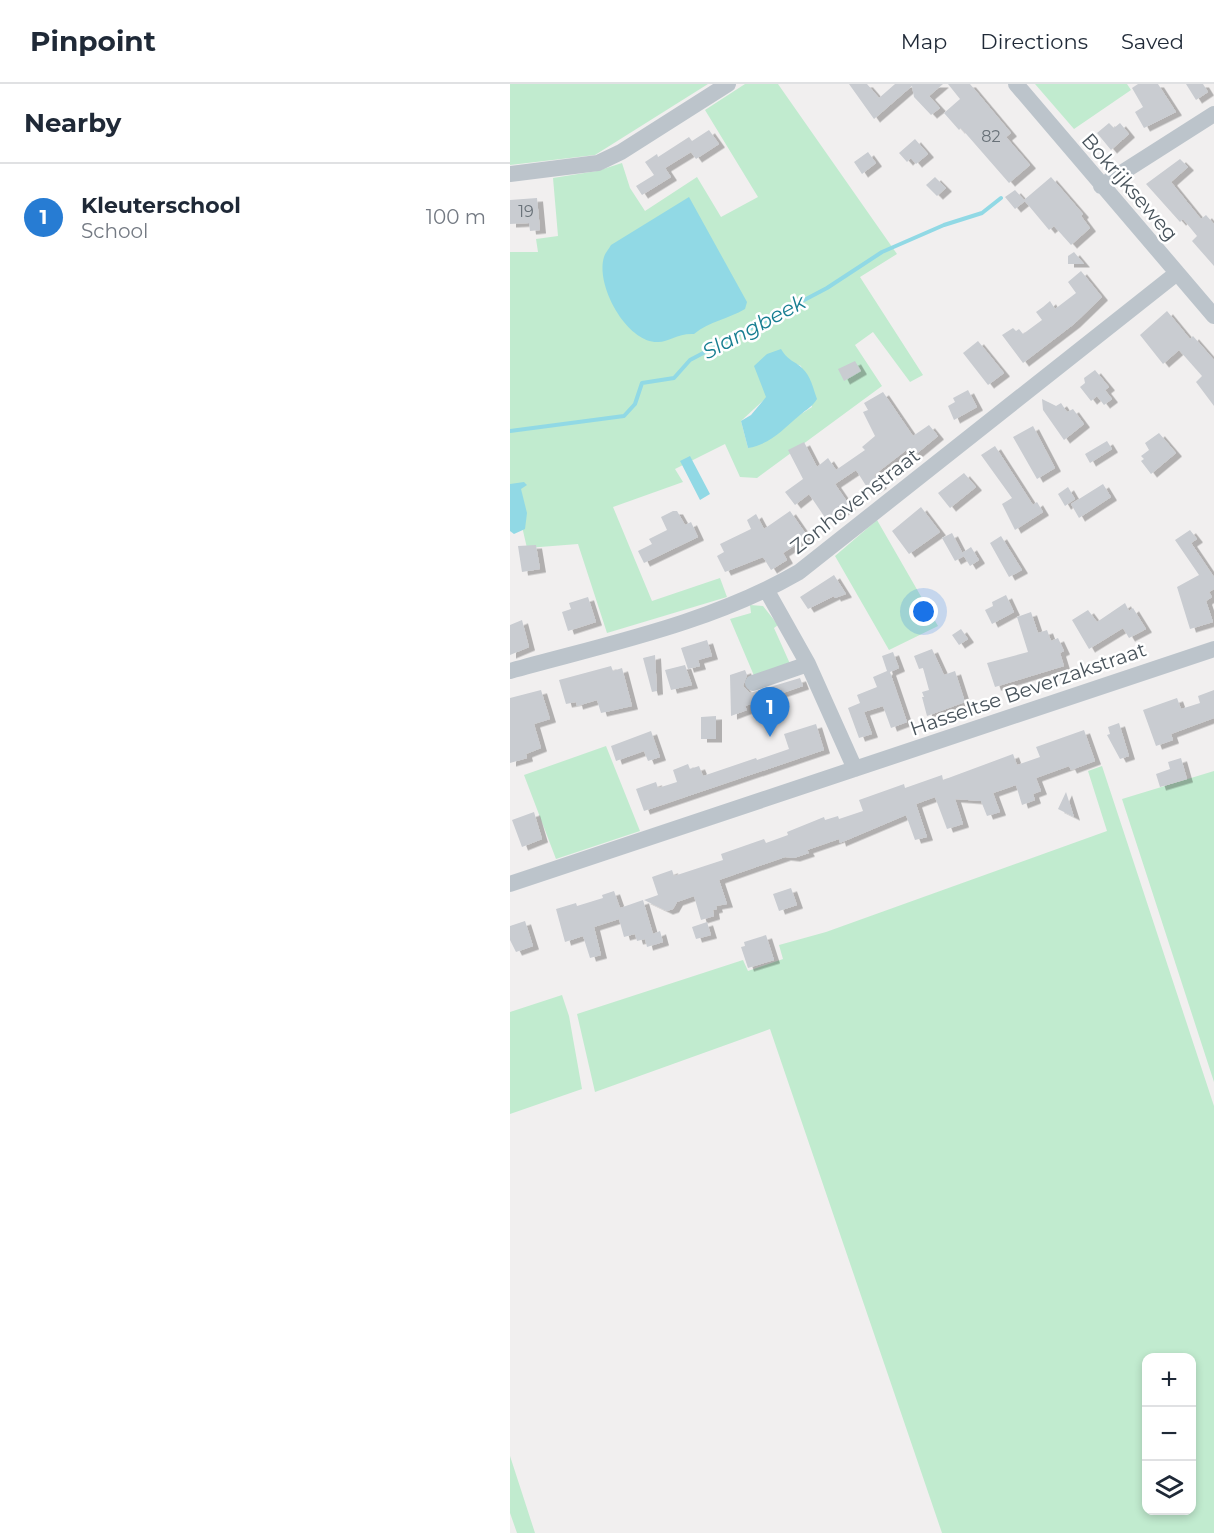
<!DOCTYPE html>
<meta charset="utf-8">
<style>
:root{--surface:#fff;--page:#f6f6f7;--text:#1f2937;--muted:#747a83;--line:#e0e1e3;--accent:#277cd3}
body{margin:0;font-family:Montserrat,sans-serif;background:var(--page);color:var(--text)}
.controls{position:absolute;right:18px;bottom:18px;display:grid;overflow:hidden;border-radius:12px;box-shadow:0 3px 9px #0003}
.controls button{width:54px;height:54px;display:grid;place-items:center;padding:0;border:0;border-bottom:2px solid var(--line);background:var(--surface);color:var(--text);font:30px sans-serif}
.you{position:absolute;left:414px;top:528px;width:21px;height:21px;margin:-15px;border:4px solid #fff;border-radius:50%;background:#1a73e8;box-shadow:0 0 0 9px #1a73e833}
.badge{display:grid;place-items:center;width:39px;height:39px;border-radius:50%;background:var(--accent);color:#fff;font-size:20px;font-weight:700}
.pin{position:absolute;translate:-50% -50px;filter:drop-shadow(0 2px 3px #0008)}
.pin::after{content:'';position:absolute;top:32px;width:21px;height:18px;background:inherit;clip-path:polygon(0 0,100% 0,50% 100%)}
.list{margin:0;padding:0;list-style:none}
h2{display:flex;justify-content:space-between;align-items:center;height:78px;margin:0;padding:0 24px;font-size:26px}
h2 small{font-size:20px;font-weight:400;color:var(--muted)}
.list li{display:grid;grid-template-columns:39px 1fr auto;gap:18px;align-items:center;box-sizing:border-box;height:108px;padding:0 24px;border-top:2px solid var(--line)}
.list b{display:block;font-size:22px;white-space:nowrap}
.list p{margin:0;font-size:20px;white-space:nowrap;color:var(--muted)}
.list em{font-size:20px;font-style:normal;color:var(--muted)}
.icon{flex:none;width:33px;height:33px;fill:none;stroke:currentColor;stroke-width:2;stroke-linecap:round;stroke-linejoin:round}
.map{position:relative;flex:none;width:704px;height:1449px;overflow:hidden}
header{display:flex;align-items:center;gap:36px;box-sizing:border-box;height:84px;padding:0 30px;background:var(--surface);border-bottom:2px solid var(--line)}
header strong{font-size:28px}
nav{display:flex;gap:33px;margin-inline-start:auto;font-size:21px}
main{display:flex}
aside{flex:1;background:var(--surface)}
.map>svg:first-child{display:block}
.green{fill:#c1ebcf;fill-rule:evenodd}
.water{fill:#91d9e5}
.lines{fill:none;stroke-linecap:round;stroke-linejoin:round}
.stream{stroke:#91d9e5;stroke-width:4}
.building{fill:#c9ccd1;filter:url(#shadow)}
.minor{stroke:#bcc4cb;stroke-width:16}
.labels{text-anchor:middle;stroke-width:5;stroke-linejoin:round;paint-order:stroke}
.number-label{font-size:16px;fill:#687178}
.street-label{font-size:20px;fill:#48535b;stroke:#fff}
.water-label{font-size:21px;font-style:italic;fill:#177e91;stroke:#fff}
</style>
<header>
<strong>Pinpoint</strong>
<nav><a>Map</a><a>Directions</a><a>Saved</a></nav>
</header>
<main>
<aside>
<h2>Nearby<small></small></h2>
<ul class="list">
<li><span class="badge">1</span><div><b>Kleuterschool</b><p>School</p></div><em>100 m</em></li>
</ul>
</aside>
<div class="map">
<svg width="704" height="1449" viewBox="0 0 704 1449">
<defs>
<filter id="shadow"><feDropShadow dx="6" dy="3.5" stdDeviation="0" flood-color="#0004"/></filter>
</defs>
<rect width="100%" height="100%" fill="#f1efef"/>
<path class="green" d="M0,0H198L85,71L0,81Z
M235,0H268L387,170L350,193L413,291L400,298L363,248L345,261L372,302L247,394L230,393L215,360L165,385L173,398L103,423L142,517L210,494L217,513L97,549L68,460L17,464L4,408H0V168H28L26,155L48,152L43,94L87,87L112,79L120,104L135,127L187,93L211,133L248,113L195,26ZM278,277L291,282L302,323L238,364L231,337L257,313Z
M525,0H617L621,6L564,45Z
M367,436L428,542L379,566L325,472Z
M240,521L253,522L268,541L264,544L281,582L245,594L220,535L241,529Z
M96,662L130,747L46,775L14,691Z
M592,682L704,1022V1449H432L260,945L85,1008L67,930L233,876L238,887L273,875L269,861L316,848L597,747L578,687ZM636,1274H682V1426H636Z
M704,687V998L612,715Z
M52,911L59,932L72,1005L0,1030V928Z
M0,1372L25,1449H7L0,1429Z"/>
<path class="water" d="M179,113L237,218L235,225C218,235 200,237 184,250C168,249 159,258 148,258C117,259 85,201 94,173C95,169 99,165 101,161Z
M271,265C279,278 284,276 292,284C301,292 303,304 307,315C302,323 297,325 290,331C272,346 261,360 238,364L231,337L241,331L256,313L244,282L257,270Z
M180,372L200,410L190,416L170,377Z
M14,398L17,401L11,405L17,429L15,445L4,450L0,447V400Z"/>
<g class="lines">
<path class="stream" d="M0,347L114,332L125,320L132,299L164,294L180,276L317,204L372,168L434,141L472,129L491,114"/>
</g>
<path class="building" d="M339,0H357L369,14L385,0H433L419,12L430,24L421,31L404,13L402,2L364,35Z
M438,0H460L501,49L496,53L520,81L499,99L451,44L449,46L434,29L450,15Z
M628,0H648L666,28L634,44L625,28L633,23L622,4Z
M676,0H693L698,8L686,16Z
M599,39L604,44L610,39L619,50L601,66L587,49Z
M199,46L209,60L186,75L181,68L155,84L161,93L132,111L126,102L144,91L135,78L147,70L148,73L179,53L182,57Z
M405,55L418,70L406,80L401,74L397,78L389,69Z
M358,68L366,79L352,90L344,78Z
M670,75L678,83L661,98L691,135L696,131L704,140V182L682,157L687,152L673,135L670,138L636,100Z
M425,93L436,104L427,112L416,101Z
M541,93L573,130L571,132L580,144L561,161L544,142L539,146L514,116Z
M505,106L515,117L505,125L495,113Z
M27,114L30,146L20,147L19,139L0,140V116Z
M564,168L574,180H558V172Z
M571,187L592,213L564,240L513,279L492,251L503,244L506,247L509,245L513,250L532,236L526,228L533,223L540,217L545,225L566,209L558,198Z
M657,227L680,255L683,252L704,276V322L686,298L692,292L669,266L653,280L630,251Z
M468,257L494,289L478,301L453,269Z
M345,277L351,287L334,297L328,285Z
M585,286L599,303L595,306L602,315L594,321L587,312L581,317L570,303L575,299L574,294Z
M458,306L467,323L444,336L438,322L445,318L443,314Z
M373,308L403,352L419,341L428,352L405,371L399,364L364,391L371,401L360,408L346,386L325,400L340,422L318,438L299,410L285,421L275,408L293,395L278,366L294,358L307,383L318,374L326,386L355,366L352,363L365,352L353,328L358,326L354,319Z
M532,315L546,322L551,319L557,328L563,325L574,340L554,356L533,326Z
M523,342L545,384L527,395L503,353Z
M649,349L666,369L641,390L631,377L634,375L631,372L639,366L635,359Z
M597,357L602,365L580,379L575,370Z
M485,362L523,421L527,418L533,428L505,446L492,420L502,414L471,371Z
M454,389L466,403L440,424L428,409Z
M593,400L601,413L569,434L561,420Z
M558,403L565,415L555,422L548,410Z
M411,423L430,448L399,470L382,447Z
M163,427H167L175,441L181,438L188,453L134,479L128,467L142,460L139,455L157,446L151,433Z
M280,427L298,453L273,469L277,476L261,486L253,473L215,488L207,472L214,468L210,460L241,445L237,436L246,430L254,445Z
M680,446L687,455L681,459L704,493V505L699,508L702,513L696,517L703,538L680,545L667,503L689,491L665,456Z
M442,449L454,472L445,477L432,454Z
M491,452L512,486L499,493L480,459Z
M26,461L30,485L12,488L8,462Z
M461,463L469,476L460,482L452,469Z
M324,491L336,510L325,514L324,512L298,525L290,513Z
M496,511L504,528L482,540L475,526L483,522L482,518Z
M78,513L86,538L58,547L52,528L61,525L59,519Z
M615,519L619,527L623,524L636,545L619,554L613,544L579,565L562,536L578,526L587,538Z
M521,528L528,549L537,546L541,557L548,554L554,567L550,569L554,582L485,603L477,579L518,568L507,533Z
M12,536L19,563L0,571V541Z
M451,545L458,555L449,561L442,551Z
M197,556L202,572L188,576L190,582L178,585L171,564Z
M422,565L434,591L445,587L455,618L417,632L412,613H414L412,608L419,606L413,584L409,585L404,572Z
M383,568L389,584L380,588L397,638L381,644L373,622L354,628L362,650L349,654L338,624L350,619L347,611L367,603L363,593L377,587L372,572Z
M145,571L147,607L142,608L133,574Z
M175,581L182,601L161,606L155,586Z
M101,582L103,587L112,584L122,622L91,629L87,616L67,622L66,618L56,620L49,596Z
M235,586L237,591L233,602L240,609L290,594L293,602L235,622L237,626L221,632L220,591Z
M31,606L40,635L24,640L31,664L16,670L17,674L0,679V614Z
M704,606V634L661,650L663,656L646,662L633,626L667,614L671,625L690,619L688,612Z
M206,632V655H191V633Z
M609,639L619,672L610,675L597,651L600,650L598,643Z
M306,640L314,666L134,727L126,705L146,698L148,704L167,698L163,686L178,680L180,685L189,682L193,692L246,674L247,676L279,665L274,650Z
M574,646L585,677L561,686L559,682L526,694L531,707L523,710L525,716L512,721L506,701L483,709L490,728L477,732L471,717L445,715L453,740L437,745L425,713L406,720L417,753L405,756L396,731L330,759L329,755L297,766L299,769L284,774L275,773L209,796L217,820L206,822L207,825L203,826L204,832L191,836L184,812L167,818L163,825L157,827L134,816L148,811L142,793L162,786L164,792L213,776L211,770L254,755L256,759L278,751L277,748L314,733L315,736L328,732L329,735L353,727L349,716L394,700L395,704L432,691L433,696L503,670L507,681L530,673L526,663Z
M141,647L150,673L138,677L134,667L106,677L101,662Z
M671,674L677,695L650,703L646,690L660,685L658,678Z
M556,708L564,733L548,725Z
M24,728L32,755L12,763L2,736Z
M281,804L287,821L269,827L263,810Z
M104,807L110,824L133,816L143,850L150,847L153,858L137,863L135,855L127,857L125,850L114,853L109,835L84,843L91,871L80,874L73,852L55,858L46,825L66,819L67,822L93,814L92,811Z
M15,837L23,862L6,868L0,856V842Z
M197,838L201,851L186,855L182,843Z
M256,851L264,876L238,884L231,863L235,862L234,858Z"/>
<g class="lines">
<path class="minor" d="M506,0L704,232
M0,90L88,79L111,68L218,0
M591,102L704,30
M257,507L298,580L345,685
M0,587C97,560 201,539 289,488L667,189
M243,599L298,580
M0,800L704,565"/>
</g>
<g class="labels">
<g class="number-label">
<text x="481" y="58">82</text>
<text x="16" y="133">19</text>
</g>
<g class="street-label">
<text transform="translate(620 103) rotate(49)" y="7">Bokrijkseweg</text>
<text transform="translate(345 417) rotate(-38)" y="7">Zonhovenstraat</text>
<text transform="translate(518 605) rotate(-19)" y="7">Hasseltse Beverzakstraat</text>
</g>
<g class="water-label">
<text transform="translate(244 243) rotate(-28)" y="7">Slangbeek</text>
</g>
</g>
</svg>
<div class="controls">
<button>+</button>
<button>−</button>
<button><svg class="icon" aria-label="layers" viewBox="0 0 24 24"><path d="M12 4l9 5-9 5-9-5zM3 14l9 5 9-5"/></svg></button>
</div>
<div class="you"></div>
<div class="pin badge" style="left:260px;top:653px">1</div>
</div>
</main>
